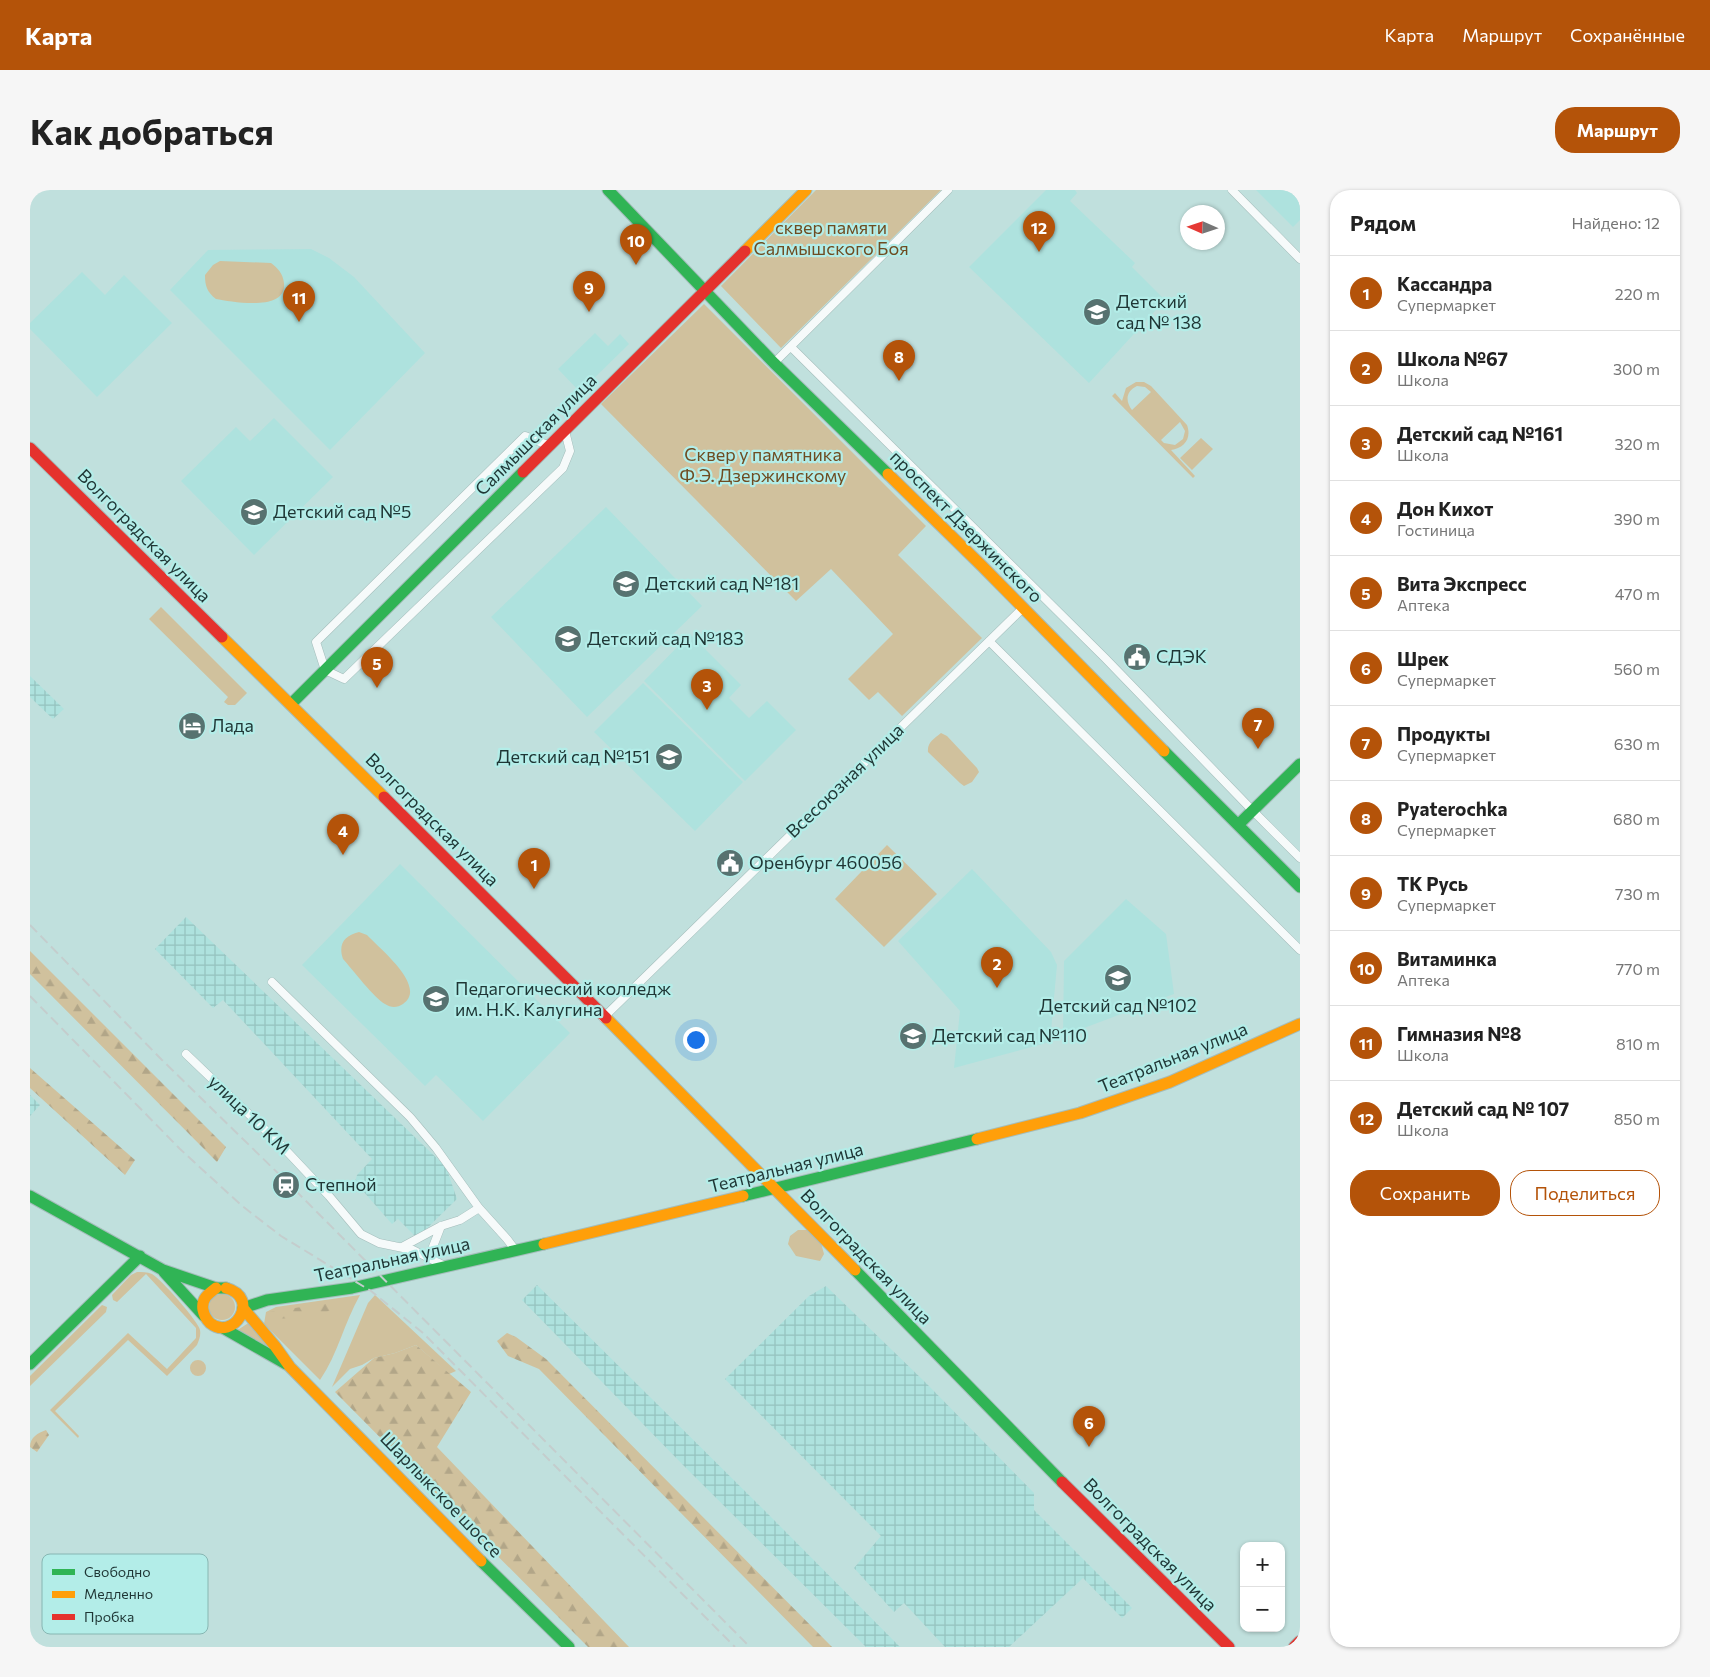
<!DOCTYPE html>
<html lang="ru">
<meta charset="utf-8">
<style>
:root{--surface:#fff;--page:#f6f6f6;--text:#222;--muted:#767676;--line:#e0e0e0;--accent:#b45309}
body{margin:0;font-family:Commissioner,sans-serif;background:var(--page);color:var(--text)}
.controls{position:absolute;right:15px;bottom:15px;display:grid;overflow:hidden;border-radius:10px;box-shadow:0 1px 4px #0004}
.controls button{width:45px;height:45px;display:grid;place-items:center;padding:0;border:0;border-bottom:1px solid var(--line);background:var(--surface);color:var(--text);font:25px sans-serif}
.compass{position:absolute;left:1150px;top:15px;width:45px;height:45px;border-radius:50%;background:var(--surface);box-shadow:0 1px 4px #0004;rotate:273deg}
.you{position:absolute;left:665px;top:849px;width:18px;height:18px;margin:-12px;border:4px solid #fff;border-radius:50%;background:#1a73e8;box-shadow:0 0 0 8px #1a73e833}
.badge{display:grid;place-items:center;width:32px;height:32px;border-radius:50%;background:var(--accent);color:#fff;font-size:16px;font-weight:700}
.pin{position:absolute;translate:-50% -41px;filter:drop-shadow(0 1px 2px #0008)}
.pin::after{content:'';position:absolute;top:26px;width:18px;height:15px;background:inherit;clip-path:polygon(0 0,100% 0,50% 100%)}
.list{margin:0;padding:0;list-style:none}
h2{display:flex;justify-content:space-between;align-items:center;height:65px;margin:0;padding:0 20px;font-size:21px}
h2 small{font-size:16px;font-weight:400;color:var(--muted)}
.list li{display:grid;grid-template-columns:32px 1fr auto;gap:15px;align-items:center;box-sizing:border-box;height:75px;padding:0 20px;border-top:1px solid var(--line)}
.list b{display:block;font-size:19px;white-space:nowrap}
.list p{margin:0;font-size:16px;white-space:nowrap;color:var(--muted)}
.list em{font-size:16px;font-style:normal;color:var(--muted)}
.actions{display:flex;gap:10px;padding:15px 20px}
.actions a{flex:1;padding:11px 0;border:1px solid var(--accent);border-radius:20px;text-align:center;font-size:18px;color:var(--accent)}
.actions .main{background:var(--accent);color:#fff}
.map{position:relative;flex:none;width:1270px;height:1457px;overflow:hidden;border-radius:20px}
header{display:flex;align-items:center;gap:30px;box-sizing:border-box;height:70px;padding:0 25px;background:var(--accent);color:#fff}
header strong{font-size:24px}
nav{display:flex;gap:28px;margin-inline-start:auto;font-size:18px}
.intro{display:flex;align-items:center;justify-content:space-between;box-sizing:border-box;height:120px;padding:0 30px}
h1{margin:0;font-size:35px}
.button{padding:12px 22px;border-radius:20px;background:var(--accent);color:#fff;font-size:18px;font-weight:700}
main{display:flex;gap:30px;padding:0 30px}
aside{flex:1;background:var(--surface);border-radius:20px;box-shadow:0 1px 4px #0004}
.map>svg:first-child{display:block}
.built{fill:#aee2de}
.industrial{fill:url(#industrial-grid)}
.green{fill:#d0c19d;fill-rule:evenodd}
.forest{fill:url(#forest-firs)}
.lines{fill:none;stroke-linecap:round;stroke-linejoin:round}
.street-casing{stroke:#a4bdbb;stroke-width:9}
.fast-casing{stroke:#a4bdbb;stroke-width:13}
.slow-casing{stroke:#a4bdbb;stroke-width:13}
.jam-casing{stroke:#a4bdbb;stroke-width:13}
.street{stroke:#f6fafa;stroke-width:8}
.fast{stroke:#30b455;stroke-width:11}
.slow{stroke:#ff9f0a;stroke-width:11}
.jam{stroke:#e5322d;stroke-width:11}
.rail{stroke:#c4cdcd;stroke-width:2;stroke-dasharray:10 5;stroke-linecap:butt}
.labels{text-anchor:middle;stroke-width:4.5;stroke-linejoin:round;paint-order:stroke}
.park-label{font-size:18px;fill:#6f4c21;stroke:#b3ede8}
.poi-label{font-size:18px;fill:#1f3635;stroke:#b3ede8;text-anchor:start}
.street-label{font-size:18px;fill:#1f3635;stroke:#b3ede8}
.key{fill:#b3ede8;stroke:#87b6b2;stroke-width:1}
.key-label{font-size:14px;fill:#1f3635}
</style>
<header>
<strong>Карта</strong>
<nav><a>Карта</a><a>Маршрут</a><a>Сохранённые</a></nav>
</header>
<div class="intro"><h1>Как добраться</h1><a class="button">Маршрут</a></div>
<main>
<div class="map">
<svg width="1270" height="1457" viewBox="0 0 1270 1457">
<defs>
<pattern id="industrial-grid" width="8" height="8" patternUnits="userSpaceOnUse" patternTransform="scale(1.25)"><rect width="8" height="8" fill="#aee2de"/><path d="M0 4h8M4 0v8" fill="none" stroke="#95c2bf"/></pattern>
<pattern id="forest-firs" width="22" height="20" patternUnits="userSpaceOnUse" patternTransform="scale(1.25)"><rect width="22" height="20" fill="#d0c19d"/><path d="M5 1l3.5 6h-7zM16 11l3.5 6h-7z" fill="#b2a688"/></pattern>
</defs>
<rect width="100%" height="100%" fill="#c0e0dd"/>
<path class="built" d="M1016,0H1045L1047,3L1040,11L1105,73L1102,77L1135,110L1059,193L939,77Z
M1226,0H1270V30L1263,37Z
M281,59L299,68L324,87L395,163L300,260L140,100L178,60Z
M52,82L75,105L94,85L142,133L67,207L0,139V133Z
M565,143L578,156L590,144L599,154L550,202L528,179Z
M244,228L303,287L224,365L151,291L206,237L220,251Z
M576,317L672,416L557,527L461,427Z
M660,444L711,495L699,508L719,528L737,511L766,540L715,591L614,491Z
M613,493L713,592L665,641L564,542Z
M370,674L540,843L453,931L406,885L395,896L272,775Z
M942,679L1021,762L1027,775L1020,852L924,878L930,821L868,751Z
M1096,709L1136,744L1144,804L1033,846L1034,771Z"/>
<path class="industrial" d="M0,486L34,519L23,529L0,507Z
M156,727L416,977L427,1009L387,1048L368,1029L362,1034L325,992L327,985L342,969L193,810L183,818L125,759Z
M0,905L10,915L0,926Z
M507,1095L740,1326L870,1457H836L653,1275L492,1110Z
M796,1096L896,1193L1004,1303V1320L1102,1418L1092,1428L1053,1388L979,1457H915L874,1413L864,1422L824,1378L851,1346L695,1189L779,1106Z"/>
<path class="green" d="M786,0H911L751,158L691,96Z
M190,71L241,73C248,78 253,84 254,93C257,122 203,112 186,109C177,102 175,96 175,85L183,75Z
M674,114L896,336L868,365L952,448L872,526L848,502L839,510L818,489L863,444L801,379L766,411L571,214Z
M1106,192H1114L1121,196L1157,235C1162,249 1154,258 1141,260L1165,286L1163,288L1082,206L1085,203L1092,211L1096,198ZM1107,196L1115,197L1121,202L1102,220C1095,211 1096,201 1107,196ZM1150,232L1155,241L1153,249L1145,255L1134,253L1131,250Z
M1171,248L1183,259L1162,280L1150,268Z
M131,417L217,503L205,515H198L194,512L198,507L119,429Z
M911,543L917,546L947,578L949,582L942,592L934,596L930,593L898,562C897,552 904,549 911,543Z
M857,655L907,704L854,757L805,709Z
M329,742L337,745C350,759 398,797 373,814C367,818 361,818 355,814C345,809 322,779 313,769C308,754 314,746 329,742Z
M768,1040H778L791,1053L794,1064L790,1071L766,1066L758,1054L760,1046Z
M107,1082C112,1082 117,1082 122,1084C130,1088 169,1132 170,1140C171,1146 169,1150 167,1155L137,1186L98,1150L25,1221L49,1246L48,1248L20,1220L98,1143L137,1179L166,1148V1138L116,1084L87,1112L83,1110L82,1105L101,1085Z
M179 1117a13 13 0 1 1 26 0a13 13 0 1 1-26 0Z
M330,1105C314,1133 308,1164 290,1190L234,1134L236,1122L246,1117Z
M345,1105L426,1181L419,1184L386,1155L365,1163L344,1168L332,1175L320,1179L302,1197L338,1113Z
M72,1115L77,1117L76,1122L0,1196V1186Z
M220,1132L240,1159L206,1141Z
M160 1178a8 8 0 1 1 16 0a8 8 0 1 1-16 0Z"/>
<path class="forest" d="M0,761L196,957L187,972L0,784Z
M0,878L105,970L95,985L0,898Z
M323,1109C297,1126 269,1130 239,1128V1122Z
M477,1143L486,1147L516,1169L802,1457H783L509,1179L478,1166L467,1151Z
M386,1155L441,1202L407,1257L599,1457H558L305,1202L344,1168L365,1163Z
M16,1240L19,1245L7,1262L0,1257C0,1247 8,1243 16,1240Z"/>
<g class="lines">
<g class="street-casing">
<path id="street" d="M1202,0L1270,69
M761,157L1075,468L1222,620L1270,668
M744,173L918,0
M520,256L495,246L286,452L295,480L314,489L533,278L540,261L535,241
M959,451L1270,760
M242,792L380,927L406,958L449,1018L477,1049L486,1061
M573,828L993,418
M156,864L251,955L299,1006L331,1044L349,1053L383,1060L415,1076
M372,1057L411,1036L430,1030L449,1018
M399,1067L411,1036"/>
</g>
<g class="fast-casing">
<path id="fast" d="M578,0L744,173L858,284
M261,514L493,282
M1134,561L1270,697
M1209,634L1270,574
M0,1006L133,1080L186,1098H196
M713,1006L947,949
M825,1080L1032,1292
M134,1082L174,1126
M213,1118L237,1110L322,1098L514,1054
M193,1138L256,1174
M0,1174L110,1066
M451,1371L539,1457"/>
</g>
<g class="slow-casing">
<path id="slow" d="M715,61L776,0
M858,284L952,376L1134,561
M192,447L354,607
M576,828L825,1080
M947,949L1050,923L1140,892L1270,834
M514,1054L713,1006
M186,1098C178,1104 171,1109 173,1120C174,1125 177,1130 180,1133C203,1152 232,1108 196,1098
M213,1118L245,1156L260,1177L451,1371"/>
</g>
<g class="jam-casing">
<path id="jam" d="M0,258L192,447
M493,282L715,61
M354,607L576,828
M1032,1292L1199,1457
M1264,1457L1270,1451"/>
</g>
<use href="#street" class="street"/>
<use href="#fast" class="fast"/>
<use href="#slow" class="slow"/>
<use href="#jam" class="jam"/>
<path class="rail" d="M0,735L132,870L258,993L720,1457
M0,806L150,959L211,1015L251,1046L341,1101L393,1143L705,1457"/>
</g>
<defs>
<g id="school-disc" transform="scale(1.4375)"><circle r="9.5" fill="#577270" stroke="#b3ede8"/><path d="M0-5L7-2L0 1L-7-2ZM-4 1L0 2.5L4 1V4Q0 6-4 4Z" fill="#fff"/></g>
<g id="civic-disc" transform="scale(1.4375)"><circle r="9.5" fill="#577270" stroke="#b3ede8"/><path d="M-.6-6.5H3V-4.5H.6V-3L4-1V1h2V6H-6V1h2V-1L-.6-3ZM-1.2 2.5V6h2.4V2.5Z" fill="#fff"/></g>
<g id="hotel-disc" transform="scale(1.4375)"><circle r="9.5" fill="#577270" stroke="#b3ede8"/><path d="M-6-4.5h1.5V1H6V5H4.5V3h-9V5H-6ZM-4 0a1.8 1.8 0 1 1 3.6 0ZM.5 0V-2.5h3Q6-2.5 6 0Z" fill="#fff"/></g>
<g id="university-disc" transform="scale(1.4375)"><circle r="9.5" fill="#577270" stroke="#b3ede8"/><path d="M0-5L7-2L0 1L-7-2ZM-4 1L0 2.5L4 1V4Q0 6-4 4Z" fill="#fff"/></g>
<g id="station-disc" transform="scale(1.4375)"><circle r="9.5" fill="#577270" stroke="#b3ede8"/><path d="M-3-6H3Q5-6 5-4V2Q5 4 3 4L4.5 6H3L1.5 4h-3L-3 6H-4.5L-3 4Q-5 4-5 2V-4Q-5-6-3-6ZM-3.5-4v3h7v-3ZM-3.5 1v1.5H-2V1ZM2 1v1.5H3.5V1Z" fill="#fff"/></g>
</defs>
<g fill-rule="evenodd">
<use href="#school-disc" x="1067" y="122"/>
<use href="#school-disc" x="224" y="322"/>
<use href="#school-disc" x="596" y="394"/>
<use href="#school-disc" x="538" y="449"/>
<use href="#civic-disc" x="1107" y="467"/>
<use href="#hotel-disc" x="162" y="536"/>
<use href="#school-disc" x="639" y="567"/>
<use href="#civic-disc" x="700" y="673"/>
<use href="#school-disc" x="1088" y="788"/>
<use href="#university-disc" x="406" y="809"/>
<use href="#school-disc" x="883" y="846"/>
<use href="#station-disc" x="256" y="995"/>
</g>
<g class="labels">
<g class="park-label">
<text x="801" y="44">сквер памяти<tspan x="801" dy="21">Салмышского Боя</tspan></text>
<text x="733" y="271">Сквер у памятника<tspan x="733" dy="21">Ф.Э. Дзержинскому</tspan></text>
</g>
<g class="poi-label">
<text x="1086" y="118">Детский<tspan x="1086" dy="21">сад № 138</tspan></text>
<text x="243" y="328">Детский сад №5</text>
<text x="615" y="400">Детский сад №181</text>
<text x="557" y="455">Детский сад №183</text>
<text x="1126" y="473">СДЭК</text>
<text x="181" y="542">Лада</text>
<text x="620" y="573" text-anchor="end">Детский сад №151</text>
<text x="719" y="679">Оренбург 460056</text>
<text x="425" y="805">Педагогический колледж<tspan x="425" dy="21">им. Н.К. Калугина</tspan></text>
<text x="1088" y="822" text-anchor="middle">Детский сад №102</text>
<text x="902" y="852">Детский сад №110</text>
<text x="275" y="1001">Степной</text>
</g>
<g class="street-label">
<text transform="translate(506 245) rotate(-45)" y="6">Салмышская улица</text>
<text transform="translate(936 337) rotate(45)" y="6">проспект Дзержинского</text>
<text transform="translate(114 346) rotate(45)" y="6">Волгоградская улица</text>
<text transform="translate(815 591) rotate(-44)" y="6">Всесоюзная улица</text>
<text transform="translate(402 630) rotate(45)" y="6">Волгоградская улица</text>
<text transform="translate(1143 868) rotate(-22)" y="6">Театральная улица</text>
<text transform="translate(219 925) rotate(44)" y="6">улица 10 КМ</text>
<text transform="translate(756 978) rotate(-14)" y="6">Театральная улица</text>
<text transform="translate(836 1067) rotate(46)" y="6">Волгоградская улица</text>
<text transform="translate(362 1070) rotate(-12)" y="6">Театральная улица</text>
<text transform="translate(411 1305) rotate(46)" y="6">Шарлыкское шоссе</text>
<text transform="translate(1120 1355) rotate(45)" y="6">Волгоградская улица</text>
</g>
</g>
<rect x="12" y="1364" width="166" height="80" rx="8" class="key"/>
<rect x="22" y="1379" width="23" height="6" fill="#30b455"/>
<rect x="22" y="1401" width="23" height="7" fill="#ff9f0a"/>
<rect x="22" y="1424" width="23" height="6" fill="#e5322d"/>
<g class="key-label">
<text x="54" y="1387">Свободно</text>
<text x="54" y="1409">Медленно</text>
<text x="54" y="1432">Пробка</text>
</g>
</svg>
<div class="controls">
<button>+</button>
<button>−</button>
</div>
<svg class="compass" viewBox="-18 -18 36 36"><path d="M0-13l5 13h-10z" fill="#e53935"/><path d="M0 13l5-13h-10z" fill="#767676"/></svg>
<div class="you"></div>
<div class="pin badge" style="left:504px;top:699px">1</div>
<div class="pin badge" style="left:967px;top:798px">2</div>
<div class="pin badge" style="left:677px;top:520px">3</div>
<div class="pin badge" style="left:313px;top:665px">4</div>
<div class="pin badge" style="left:347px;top:498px">5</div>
<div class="pin badge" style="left:1059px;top:1257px">6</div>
<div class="pin badge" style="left:1228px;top:559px">7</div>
<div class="pin badge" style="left:869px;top:191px">8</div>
<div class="pin badge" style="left:559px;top:122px">9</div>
<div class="pin badge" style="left:606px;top:75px">10</div>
<div class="pin badge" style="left:269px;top:132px">11</div>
<div class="pin badge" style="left:1009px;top:62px">12</div>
</div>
<aside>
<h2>Рядом<small>Найдено: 12</small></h2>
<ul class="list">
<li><span class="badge">1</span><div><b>Кассандра</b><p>Супермаркет</p></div><em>220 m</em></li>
<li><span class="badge">2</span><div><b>Школа №67</b><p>Школа</p></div><em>300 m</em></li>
<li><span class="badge">3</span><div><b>Детский сад №161</b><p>Школа</p></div><em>320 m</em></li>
<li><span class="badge">4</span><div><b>Дон Кихот</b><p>Гостиница</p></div><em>390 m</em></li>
<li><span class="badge">5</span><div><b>Вита Экспресс</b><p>Аптека</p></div><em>470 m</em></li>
<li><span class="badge">6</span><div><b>Шрек</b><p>Супермаркет</p></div><em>560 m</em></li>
<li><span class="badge">7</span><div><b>Продукты</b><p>Супермаркет</p></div><em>630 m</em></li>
<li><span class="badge">8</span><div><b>Pyaterochka</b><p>Супермаркет</p></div><em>680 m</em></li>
<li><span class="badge">9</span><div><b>ТК Русь</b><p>Супермаркет</p></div><em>730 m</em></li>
<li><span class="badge">10</span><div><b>Витаминка</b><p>Аптека</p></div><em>770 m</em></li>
<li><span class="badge">11</span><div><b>Гимназия №8</b><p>Школа</p></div><em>810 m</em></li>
<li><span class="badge">12</span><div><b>Детский сад № 107</b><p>Школа</p></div><em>850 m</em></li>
</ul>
<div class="actions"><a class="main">Сохранить</a><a>Поделиться</a></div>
</aside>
</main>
